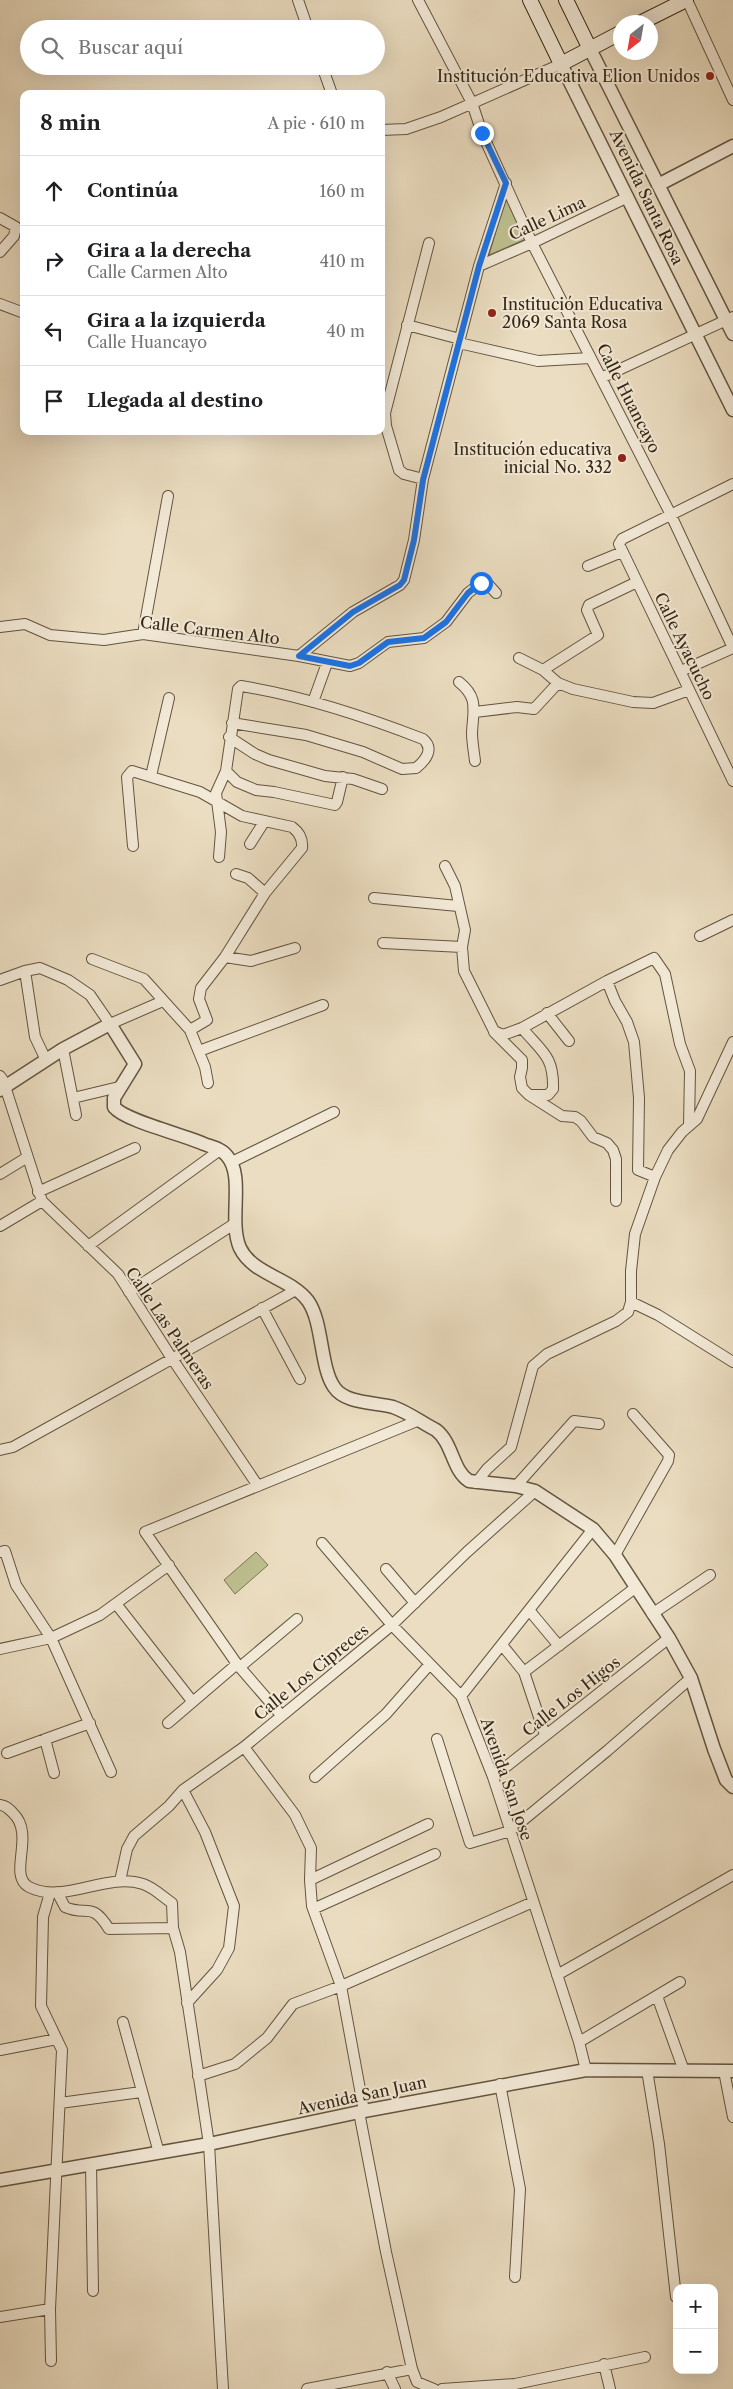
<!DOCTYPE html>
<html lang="es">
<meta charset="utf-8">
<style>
:root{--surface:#fff;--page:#f6f6f6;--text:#202124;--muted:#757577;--line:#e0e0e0}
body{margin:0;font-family:"Libre Caslon Text",serif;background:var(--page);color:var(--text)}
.controls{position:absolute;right:15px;bottom:15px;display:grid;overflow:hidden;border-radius:10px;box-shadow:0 5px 20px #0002}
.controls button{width:45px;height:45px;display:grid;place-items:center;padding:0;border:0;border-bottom:1px solid var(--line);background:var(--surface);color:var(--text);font:25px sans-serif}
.compass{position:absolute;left:613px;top:15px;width:45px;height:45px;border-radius:50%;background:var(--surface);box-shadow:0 5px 20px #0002;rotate:211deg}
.stop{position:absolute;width:15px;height:15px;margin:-11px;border:4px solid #1a73e8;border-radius:50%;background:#fff}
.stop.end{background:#1a73e8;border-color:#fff;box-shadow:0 1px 5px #0008}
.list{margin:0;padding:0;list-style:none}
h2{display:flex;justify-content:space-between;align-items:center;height:65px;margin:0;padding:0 20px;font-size:21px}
h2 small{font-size:16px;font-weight:400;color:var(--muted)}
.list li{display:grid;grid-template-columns:32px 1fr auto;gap:15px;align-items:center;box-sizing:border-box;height:70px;padding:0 20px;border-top:1px solid var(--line)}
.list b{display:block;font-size:19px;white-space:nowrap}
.list p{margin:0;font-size:16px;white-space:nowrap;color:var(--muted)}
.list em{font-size:16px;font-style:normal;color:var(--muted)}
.icon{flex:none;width:28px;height:28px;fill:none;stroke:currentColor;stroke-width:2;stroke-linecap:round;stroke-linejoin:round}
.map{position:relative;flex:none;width:733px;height:2389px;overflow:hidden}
.search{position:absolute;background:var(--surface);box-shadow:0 5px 20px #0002;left:20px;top:20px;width:365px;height:55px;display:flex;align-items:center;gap:12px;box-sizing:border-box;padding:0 18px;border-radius:28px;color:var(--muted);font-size:19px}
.panel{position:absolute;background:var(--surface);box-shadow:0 5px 20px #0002;left:20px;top:90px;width:365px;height:345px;border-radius:10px}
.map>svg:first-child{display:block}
.green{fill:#bdbf8f;stroke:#7a7352}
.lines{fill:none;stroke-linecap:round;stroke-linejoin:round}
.minor-casing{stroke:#63543f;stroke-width:12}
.tertiary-casing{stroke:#63543f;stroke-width:15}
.secondary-casing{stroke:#362714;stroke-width:16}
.minor{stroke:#f2e9d7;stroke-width:10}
.tertiary{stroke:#f2e9d7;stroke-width:12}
.secondary{stroke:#f2e9d7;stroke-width:14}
.route{stroke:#1a73e8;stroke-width:6}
.poi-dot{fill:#8f2418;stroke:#f2e9d7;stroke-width:2}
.labels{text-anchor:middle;stroke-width:4;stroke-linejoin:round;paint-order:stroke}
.poi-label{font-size:16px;fill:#362714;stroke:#f2e9d7;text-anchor:end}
.street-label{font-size:16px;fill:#362714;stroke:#f2e9d7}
</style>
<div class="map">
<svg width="733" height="2389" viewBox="0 0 733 2389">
<rect width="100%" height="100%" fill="#ebddc1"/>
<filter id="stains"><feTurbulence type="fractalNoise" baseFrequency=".004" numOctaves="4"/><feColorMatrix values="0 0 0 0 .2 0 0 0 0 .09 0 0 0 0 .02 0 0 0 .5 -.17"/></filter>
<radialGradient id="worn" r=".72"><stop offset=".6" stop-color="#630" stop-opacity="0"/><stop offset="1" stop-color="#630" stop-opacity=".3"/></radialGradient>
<path class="green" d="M506,197L526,239L489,255Z
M256,1552L268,1565L235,1594L224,1580Z"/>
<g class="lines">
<g class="minor-casing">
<path id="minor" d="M298,0L308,29
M418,0L472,103L482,133L532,243L670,513L733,648L681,671
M687,0L733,100
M322,66L332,94
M381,130L406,129L441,117L561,64
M0,218L16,227L14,236L0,252
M479,266L532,243L628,197
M0,304L24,313
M407,325L460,339
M459,343L538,361L590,358
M601,378L733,317
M423,479L404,474L399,470L386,426L385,413L429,243
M733,484L622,539L619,544L733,781
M588,566L622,552
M0,627L25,624L50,635L104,640L143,634L299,656L353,612L400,585L404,580L414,540L423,479L479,266L506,183
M143,634L168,496
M299,656L350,666L359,663L388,642L424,638L446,622L468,593L481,583H487L496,593
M519,658L543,670L558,683L573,689L633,702L653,703L689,690
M543,670L598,635L587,610L589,605L637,582
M459,682C479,698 473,710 472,733C472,742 474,752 475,761
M313,702L327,663
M475,712L517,707L534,709L558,683
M229,737L255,754L269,760L325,776L353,779L382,789
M226,771L237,782L256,790L274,792L335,805L337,802L343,777
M151,776L169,698
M250,844L264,822
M133,846L127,777L132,771L200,792L242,816L292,827C299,832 303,838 302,848L265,893L225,957L201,988L199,999L207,1020L190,1030
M219,857L221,832L216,793L226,771L238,689L241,686C304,696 364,716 423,739C435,749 425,761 416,768L402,769L363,752L306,735L232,723
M445,866L455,886L465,930L462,947L464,971L494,1031L503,1035L522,1028L607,981L654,958L665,974L680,1044L690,1071L689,1125
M236,874L248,878L265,893
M374,898L458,906
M700,936L733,920
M383,943L462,947
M225,957L251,961L295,948
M92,959L144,979L190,1030L205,1067L208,1083
M25,971L35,1037L46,1060
M0,980L25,971L40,968L68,980L90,995L110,1024L163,1001
M607,981L615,1001L627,1022L634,1042L639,1098L638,1170L655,1177
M547,1013L569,1041
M522,1028C542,1052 554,1056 553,1089L548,1095H529
M494,1032L522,1060V1068L520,1077L522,1088L529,1095L562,1116L575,1117L581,1121L593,1137L607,1143L613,1150L616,1159V1201
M63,1049L76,1115
M199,1051L323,1005
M0,1076L3,1080L42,1201L118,1274L171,1357L258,1486
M73,1098L119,1087
M232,1162L334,1112
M0,1174L26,1158
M38,1192L135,1148
M0,1226L42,1201
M88,1246L220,1150
M129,1292L234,1224
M631,1302L658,1315L733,1362
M262,1308L300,1379
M0,1450L13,1447L296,1290
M476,1483L487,1469L511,1447L533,1366L547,1354L616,1321L628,1312L631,1302V1271L635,1234L655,1177L668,1150L682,1132L697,1119L733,1042
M516,1486L574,1421L599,1424
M322,1543L392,1625L461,1696L493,1777L579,2042L586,2070
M0,1552L5,1551L16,1585L51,1638L111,1772
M615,1555L668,1461L669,1455L633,1414
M386,1569L415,1603
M117,1605L192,1701
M529,1610L559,1646
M652,1614L710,1575
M502,1645L524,1672L545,1735
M0,1649L51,1638L100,1615L169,1565
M240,1667L297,1619
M524,1672L635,1588
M461,1696L593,1529
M281,1715L237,1664L145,1532L417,1421
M168,1723L237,1664
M45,1739L54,1773
M437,1739L470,1843L510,1831L607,1751L691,1678
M244,1747L295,1815L311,1848L310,1880L312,1906L341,1986L364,2111
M7,1753L90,1723
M315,1777L386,1714L430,1664
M493,1777L669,1638
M183,1790L205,1832L234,1906L229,1948L217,1970L187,2003
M0,1805C6,1806 8,1808 13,1813C36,1835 7,1875 29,1887C65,1905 105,1872 143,1884C153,1887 163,1897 172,1903L173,1928L180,1952L209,2144L223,2389
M310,1880L428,1824
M120,1881L127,1849L134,1836L169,1806L183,1790L244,1747L392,1625L467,1552L535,1491
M57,1892L65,1907C87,1917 91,1900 109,1929L173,1928
M50,1893L43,1917L41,2006L62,2050L50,2309L51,2361
M313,1909L435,1854
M557,1975L733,1875
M657,1996L684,2071
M123,2022L159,2153
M579,2042L680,1982
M0,2050L57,2039
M647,2070L659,2144L676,2297
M724,2071L733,2117
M198,2076L235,2064L267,2038L293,2004L341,1986L533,1902
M500,2084L520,2189L515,2277
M60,2103L141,2092
M359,2112L386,2252L412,2369
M91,2164L93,2291
M0,2317L50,2309
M604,2364L610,2389
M387,2372L395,2389
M307,2389L412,2369L417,2382L434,2389
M442,2389L515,2384L645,2357"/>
</g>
<g class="tertiary-casing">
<path id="tertiary" d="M590,49L733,334
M561,64L733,410
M658,185L733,146
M0,1090L63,1049L110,1024L135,1064L114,1098V1107C125,1121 185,1135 204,1144C212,1147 222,1149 227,1156C245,1176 228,1221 240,1248C253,1275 291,1278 308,1301C323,1322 320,1367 334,1387C345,1404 375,1402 393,1407C408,1412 422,1423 436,1430C453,1443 452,1470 469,1481L516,1486L535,1491L593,1529L615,1555L669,1638L691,1678L714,1749L726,1780L733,1787
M0,2180L209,2144L364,2111L586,2070L733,2071"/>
</g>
<g class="secondary-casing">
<path id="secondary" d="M530,0L561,64L620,33
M566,0L590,49
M642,22L686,0"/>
</g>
<use href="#minor" class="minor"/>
<use href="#tertiary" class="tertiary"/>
<use href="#secondary" class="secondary"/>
</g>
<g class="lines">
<path class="route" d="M481,583L468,593L446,622L424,638L388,642L359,663L350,666L299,656L353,612L400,585L404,580L414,540L423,480L479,266L506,183L482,133"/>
</g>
<g class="poi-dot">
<circle cx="710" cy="76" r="5"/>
<circle cx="492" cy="313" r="5"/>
<circle cx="622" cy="458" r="5"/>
</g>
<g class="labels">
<g class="poi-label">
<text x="700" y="82">Institución Educativa Elion Unidos</text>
<text x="502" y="310" text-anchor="start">Institución Educativa<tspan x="502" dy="18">2069 Santa Rosa</tspan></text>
<text x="612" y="455">Institución educativa<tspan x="612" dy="18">inicial No. 332</tspan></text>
</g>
<g class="street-label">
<text transform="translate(647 197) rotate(64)" y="6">Avenida Santa Rosa</text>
<text transform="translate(547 218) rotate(-25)" y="6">Calle Lima</text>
<text transform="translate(629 398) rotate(63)" y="6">Calle Huancayo</text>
<text transform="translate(210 630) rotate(7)" y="6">Calle Carmen Alto</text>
<text transform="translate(685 646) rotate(64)" y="6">Calle Ayacucho</text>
<text transform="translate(170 1328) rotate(56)" y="6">Calle Las Palmeras</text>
<text transform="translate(311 1672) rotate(-39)" y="6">Calle Los Cipreces</text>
<text transform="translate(571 1696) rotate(-38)" y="6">Calle Los Higos</text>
<text transform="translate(507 1779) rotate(71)" y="6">Avenida San Jose</text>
<text transform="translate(362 2095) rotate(-12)" y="6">Avenida San Juan</text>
</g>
</g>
<rect width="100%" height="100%" filter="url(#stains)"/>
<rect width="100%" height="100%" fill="url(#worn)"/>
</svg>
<div class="controls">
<button>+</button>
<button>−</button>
</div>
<svg class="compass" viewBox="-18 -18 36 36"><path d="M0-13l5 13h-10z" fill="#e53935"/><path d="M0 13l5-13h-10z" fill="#757577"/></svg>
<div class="stop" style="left:481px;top:583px"></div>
<div class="stop end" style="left:482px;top:133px"></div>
<div class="search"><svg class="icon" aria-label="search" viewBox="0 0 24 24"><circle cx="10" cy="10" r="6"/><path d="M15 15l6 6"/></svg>Buscar aquí</div>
<section class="panel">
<h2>8 min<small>A pie · 610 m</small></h2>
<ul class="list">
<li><svg class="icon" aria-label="ahead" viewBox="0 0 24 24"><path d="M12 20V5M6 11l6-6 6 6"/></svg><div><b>Continúa</b></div><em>160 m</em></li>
<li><svg class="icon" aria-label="right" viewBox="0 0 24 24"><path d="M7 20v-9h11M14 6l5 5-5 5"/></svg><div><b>Gira a la derecha</b><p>Calle Carmen Alto</p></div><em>410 m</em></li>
<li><svg class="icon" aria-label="left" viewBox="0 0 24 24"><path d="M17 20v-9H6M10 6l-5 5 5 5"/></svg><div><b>Gira a la izquierda</b><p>Calle Huancayo</p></div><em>40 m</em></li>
<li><svg class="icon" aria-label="arrive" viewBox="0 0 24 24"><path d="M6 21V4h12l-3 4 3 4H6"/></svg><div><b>Llegada al destino</b></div></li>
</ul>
</section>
</div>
